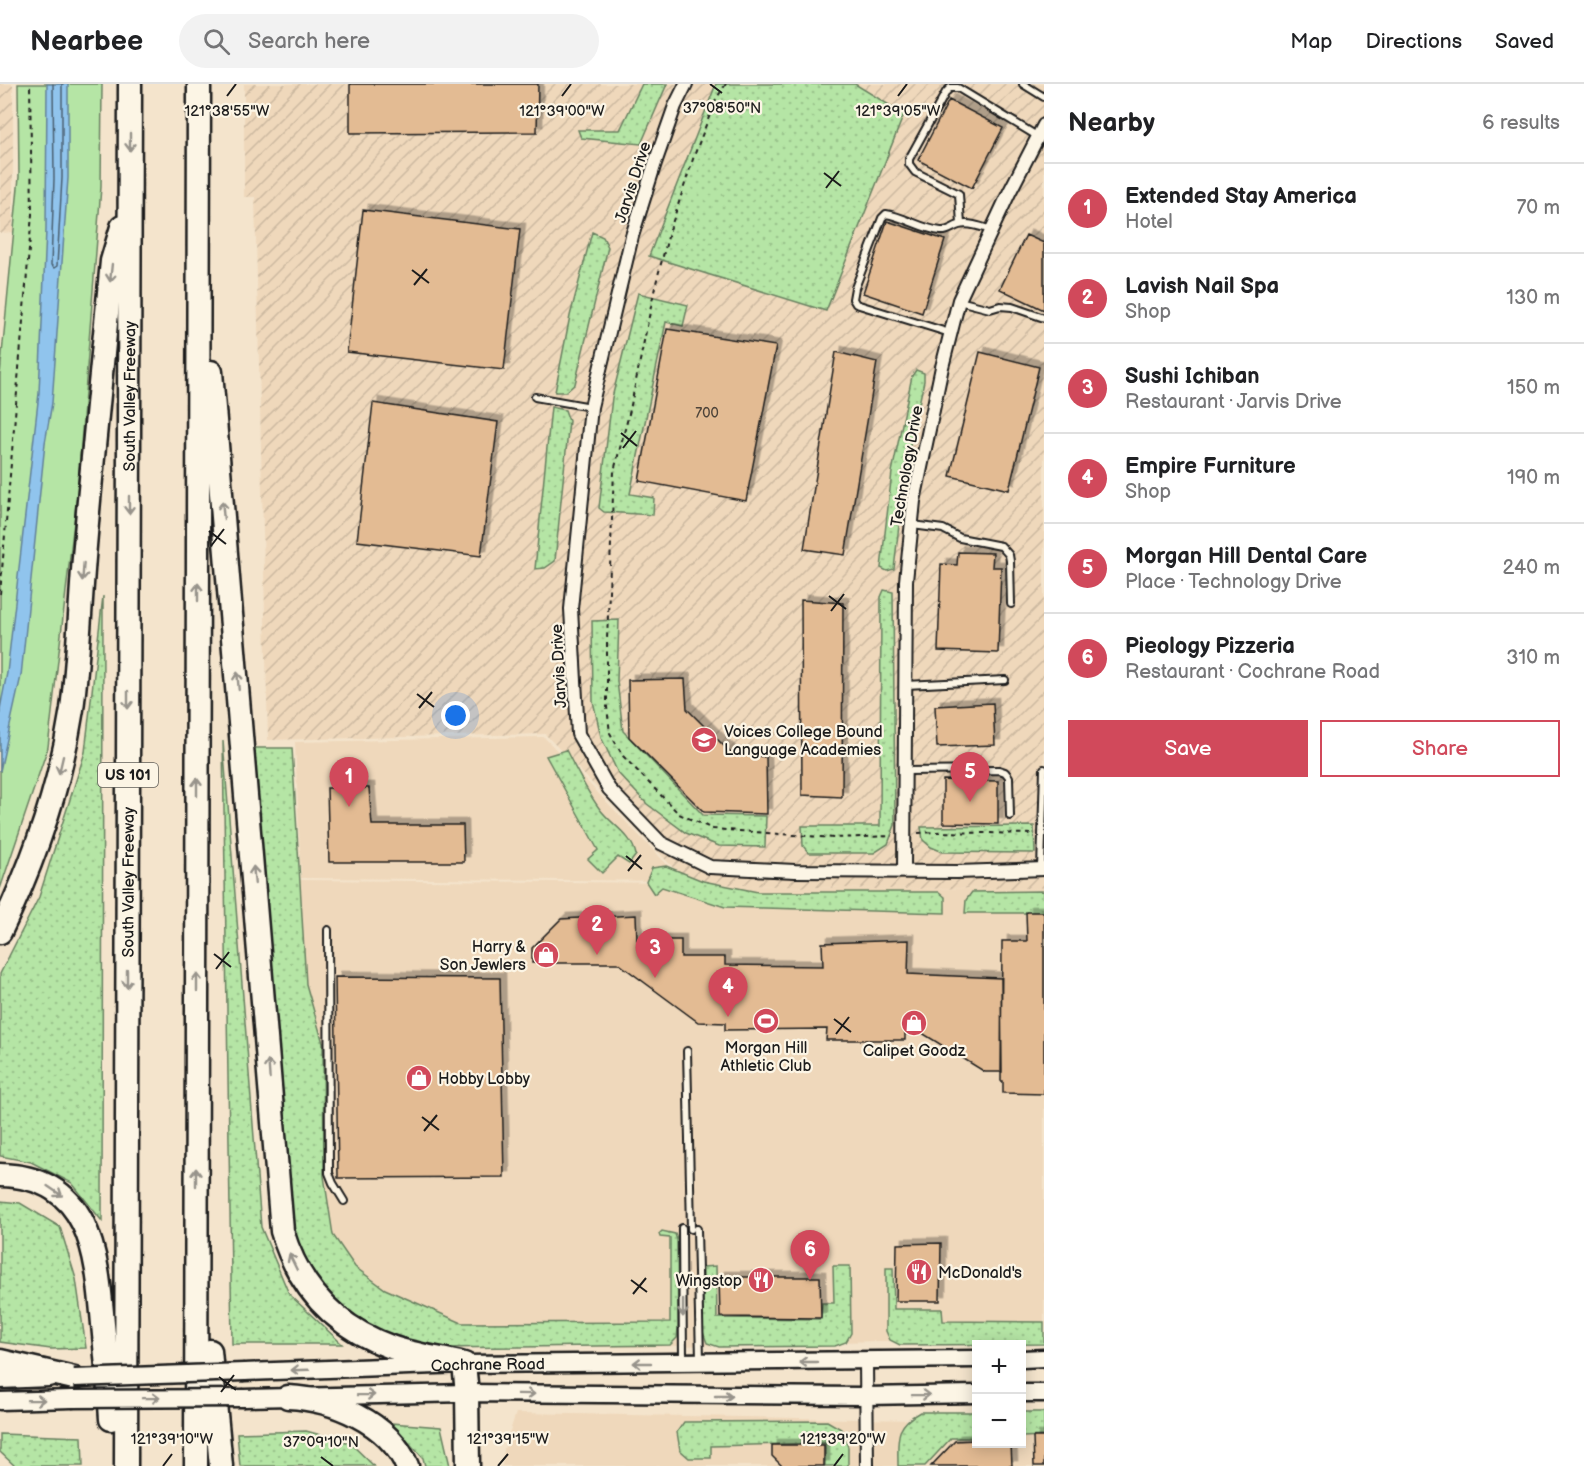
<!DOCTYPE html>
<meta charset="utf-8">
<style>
:root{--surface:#fff;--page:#f2f2f2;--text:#202124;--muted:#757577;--line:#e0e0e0;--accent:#d1495b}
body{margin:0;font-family:"Balsamiq Sans",sans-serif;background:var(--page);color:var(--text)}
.controls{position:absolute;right:18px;bottom:18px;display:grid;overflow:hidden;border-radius:0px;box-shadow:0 3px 15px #0003}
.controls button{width:54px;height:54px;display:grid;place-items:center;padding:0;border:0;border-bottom:2px solid var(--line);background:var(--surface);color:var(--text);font:30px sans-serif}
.you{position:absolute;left:456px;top:632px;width:21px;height:21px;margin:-15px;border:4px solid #fff;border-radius:50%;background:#1a73e8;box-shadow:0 0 0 9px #1a73e833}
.badge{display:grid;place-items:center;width:39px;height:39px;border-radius:50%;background:var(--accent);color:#fff;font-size:20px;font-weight:700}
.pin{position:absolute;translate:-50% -50px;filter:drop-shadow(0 2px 3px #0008)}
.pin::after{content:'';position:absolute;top:32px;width:21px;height:18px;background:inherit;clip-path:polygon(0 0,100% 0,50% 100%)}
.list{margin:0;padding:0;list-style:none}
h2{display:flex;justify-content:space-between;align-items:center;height:78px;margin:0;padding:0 24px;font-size:26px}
h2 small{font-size:20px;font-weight:400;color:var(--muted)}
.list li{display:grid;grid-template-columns:39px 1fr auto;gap:18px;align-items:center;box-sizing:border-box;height:90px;padding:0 24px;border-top:2px solid var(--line)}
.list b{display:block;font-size:22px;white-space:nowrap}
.list p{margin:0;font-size:20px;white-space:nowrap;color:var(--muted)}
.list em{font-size:20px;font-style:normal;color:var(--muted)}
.actions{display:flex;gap:12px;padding:18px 24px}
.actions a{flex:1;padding:14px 0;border:2px solid var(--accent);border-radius:0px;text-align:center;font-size:21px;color:var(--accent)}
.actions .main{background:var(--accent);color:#fff}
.icon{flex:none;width:33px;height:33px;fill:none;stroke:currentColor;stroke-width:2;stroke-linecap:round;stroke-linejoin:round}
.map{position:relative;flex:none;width:1044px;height:1382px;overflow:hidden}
header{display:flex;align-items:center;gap:36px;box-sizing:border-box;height:84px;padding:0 30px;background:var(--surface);border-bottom:2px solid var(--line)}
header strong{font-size:28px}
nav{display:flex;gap:33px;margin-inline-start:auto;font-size:21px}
.search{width:420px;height:54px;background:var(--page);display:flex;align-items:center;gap:15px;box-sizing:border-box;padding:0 21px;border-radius:33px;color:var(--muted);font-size:22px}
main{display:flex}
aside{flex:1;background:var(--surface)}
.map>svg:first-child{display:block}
.built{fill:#efd8bb}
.industrial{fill:url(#industrial-furrows)}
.grass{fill:url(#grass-dots);stroke:#688060;stroke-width:1.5}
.park{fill:#b5e5a5;stroke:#688060;stroke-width:1.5}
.water{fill:#90c4ed;stroke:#628199;stroke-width:1.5}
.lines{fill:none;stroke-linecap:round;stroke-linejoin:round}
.shore{stroke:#4a5f70;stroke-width:1.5}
.building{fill:#e3bb93;stroke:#1c1c1c;stroke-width:1.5;filter:url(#shadow)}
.service-casing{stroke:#1c1c1c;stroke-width:10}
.minor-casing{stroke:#1c1c1c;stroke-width:16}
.secondary-casing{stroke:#1c1c1c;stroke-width:21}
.motorway-casing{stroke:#1c1c1c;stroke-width:27}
.path{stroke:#1c1c1c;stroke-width:2;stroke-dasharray:4.5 4.5;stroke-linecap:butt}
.service{stroke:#fcf5e5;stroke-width:6}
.minor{stroke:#fcf5e5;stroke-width:12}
.secondary{stroke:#fcf5e5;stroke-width:16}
.motorway{stroke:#fcf5e5;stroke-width:22}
.secondary-bridge-casing{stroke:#1c1c1c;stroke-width:21;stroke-linecap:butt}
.secondary-bridge{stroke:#fcf5e5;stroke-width:16}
.oneway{stroke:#97938b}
.ticks{fill:none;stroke:#1c1c1c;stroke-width:2}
.labels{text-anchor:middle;stroke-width:4.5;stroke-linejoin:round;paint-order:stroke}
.number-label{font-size:14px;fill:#4e443a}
.shield{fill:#fcf5e5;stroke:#5f5d58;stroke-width:1.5}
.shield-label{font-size:15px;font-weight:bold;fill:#1c1c1c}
.street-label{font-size:16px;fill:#1c1c1c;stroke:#fcf5e5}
.poi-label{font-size:16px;fill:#1c1c1c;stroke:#fcf5e5;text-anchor:start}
.ticks-label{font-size:15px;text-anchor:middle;fill:#1c1c1c;stroke:#fcf5e5;stroke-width:4.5;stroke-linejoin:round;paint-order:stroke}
</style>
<header>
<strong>Nearbee</strong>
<div class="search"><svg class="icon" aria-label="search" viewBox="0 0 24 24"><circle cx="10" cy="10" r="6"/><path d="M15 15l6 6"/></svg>Search here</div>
<nav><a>Map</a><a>Directions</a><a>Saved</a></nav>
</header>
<main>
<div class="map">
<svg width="1044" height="1382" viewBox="0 0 1044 1382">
<defs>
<pattern id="industrial-furrows" width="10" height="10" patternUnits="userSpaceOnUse" patternTransform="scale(1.5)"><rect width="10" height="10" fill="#efd8bb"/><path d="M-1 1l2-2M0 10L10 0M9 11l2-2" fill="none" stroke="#ccb9a0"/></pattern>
<pattern id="grass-dots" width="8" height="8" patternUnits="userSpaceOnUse" patternTransform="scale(1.5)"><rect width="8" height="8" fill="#b5e5a5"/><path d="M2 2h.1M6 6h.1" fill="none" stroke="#9bc48d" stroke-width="1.8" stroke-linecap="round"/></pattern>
<filter id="shadow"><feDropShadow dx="5.5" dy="-5.5" stdDeviation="0" flood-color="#0004"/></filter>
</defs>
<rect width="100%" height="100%" fill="#f4e4cc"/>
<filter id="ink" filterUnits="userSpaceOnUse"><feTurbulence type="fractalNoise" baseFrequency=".0167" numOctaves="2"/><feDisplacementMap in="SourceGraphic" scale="12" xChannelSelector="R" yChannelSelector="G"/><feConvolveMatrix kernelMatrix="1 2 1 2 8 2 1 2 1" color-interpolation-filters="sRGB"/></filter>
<g filter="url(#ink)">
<path class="built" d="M544,653L683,797L301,794L295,658Z
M300,796L688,799L875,805L1044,804V1253L637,1263L469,1262L359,1212L303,1106Z
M516,1329L976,1337V1360H1022V1338H1044V1382H502L504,1365Z"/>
<path class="industrial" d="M0,0H13V148L0,149Z
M244,0H1044V804L875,805L688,799L545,650L268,656L255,113H244Z"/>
<path class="grass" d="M642,0H667L641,60L581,54L578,46H620Z
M716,0H855L904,30L826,227L649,172Z
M592,148L603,153L608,163L575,300L566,308H555L570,232Z
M638,209L688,221L683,242L666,238L630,410L654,414L653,431L604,428L599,424L612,314Z
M916,286L924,289V297L906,380L894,485L887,487L881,484L892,388L912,292Z
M551,323L565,326L569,337L555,477L545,484L535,485Z
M884,506L893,508L895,741L888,760L874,769H809L803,762L802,742H880L881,513Z
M103,512L102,1137L72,1099L31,1078L0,1072V890L39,813L85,668Z
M619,536L617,597L623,647L703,731L766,732L765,763L719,762L686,749L647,720L618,689L601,653L593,617L592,537Z
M223,657L261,1143L289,1210L342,1260H232Z
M254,664H292L306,900L323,959L324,1092L333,1151L355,1183L385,1205L462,1239L670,1238V1154L660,1153L659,1150L662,1147L675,1150L677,1156L678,1244L677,1254L670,1261L438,1264L397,1259L358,1240L321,1204L296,1157L287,1103L270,891Z
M566,666C576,686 586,706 599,724C611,741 632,750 636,771L629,780L618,773L602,789L588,775L598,766L546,672Z
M1034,742L1035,769L943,768L931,763L923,756L921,743Z
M666,782L703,797L758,808H939L945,813V829L725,823L662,803L654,810L646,798L652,784Z
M1044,807V829H965L966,816L972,808Z
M0,1117L20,1119L60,1143L76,1195L86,1264L51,1265L0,1258Z
M716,1182L717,1234L821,1235L822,1219H834L833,1182H850L851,1249L846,1258L835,1262L719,1263L707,1259L703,1248V1183Z
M886,1184H893L894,1225H942L943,1237L1044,1238V1260L900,1261L890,1256L886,1247Z
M920,1328H976V1354H951L925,1382H898C898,1355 894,1342 920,1328Z
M1022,1328H1044V1352L1022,1353Z
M827,1337L841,1345L848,1363V1382H825V1359L711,1362V1374H689L680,1366L677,1348L684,1338Z
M391,1339L441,1343L450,1382H425L423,1374Z
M306,1347L350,1359L374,1382H240L237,1349Z
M0,1350L82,1353L83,1382H15L0,1368Z"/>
<path class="park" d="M18,0H102L101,103L77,412L48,663L0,805V291L19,93Z"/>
<path class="water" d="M47,0H68V94L52,319L45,359L21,592L0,687V625L7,589L39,309L46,146Z"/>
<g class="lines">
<path class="shore" d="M53,0L54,95L51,181L54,184L57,182L62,94V0"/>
</g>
<path class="building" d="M350,0H538L537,48L350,49Z
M949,16L1003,44L972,104L918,76Z
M363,126L520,145L504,286L347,268Z
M887,137L945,156L922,229L863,209Z
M1026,151L1044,159V226L1000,205Z
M667,245L776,262L746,417L639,397Z
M836,268L877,278L845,471L804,465Z
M980,268L1039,283L1009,406L950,392Z
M373,319L498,338L481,472L357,457Z
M958,468L993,469L992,483H1001L998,569L938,567L941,480L957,481Z
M801,516L843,519L842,713L802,711Z
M685,595L687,625L731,669L766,673L767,730L704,728L629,653L628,596Z
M993,619L995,661L937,663L935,622Z
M943,696L998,697V740L943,739Z
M327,704H369L372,741H463L464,778H329Z
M1026,828H1044V1010L1003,1009V997H1001L1002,857H1027Z
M636,831L637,856H681V873H725V881L823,882L822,859L909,856L908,890L1001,894L1002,988H985L919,947L905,946V956H826L827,945L725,946V939L698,938L618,879H532V864L561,835Z
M335,893L500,894L504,1093L338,1094Z
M941,1159L940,1217H896L897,1160Z
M719,1193H820L821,1234L720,1233Z
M1033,1353H1044V1382H1034Z
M976,1356V1360H1011L1012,1382H931L955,1357Z
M772,1361H824V1382H782L772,1372Z"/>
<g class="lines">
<g class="service-casing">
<path id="service" d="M1023,0L1044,13
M961,140L959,110L915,88L909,80V75L946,8L950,4H958L1037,52
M959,217L990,225L1000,222L1012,223L1044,234
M950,249L856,220L853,215L855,204L882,134L886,130C905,133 922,145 941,147C948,148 952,143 959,141C969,138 982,143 991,146
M535,313L591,323
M912,441L943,445L960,454L1001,462L1009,471L1010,477L1011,520
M906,601L1005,596
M905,687L999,686L1005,688L1009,693L1010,732
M1041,785L1044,685
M328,846L329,1089L333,1099L344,1117
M687,967L691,1145
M682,1144L683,1276
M697,1145L700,1275"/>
</g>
<g class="minor-casing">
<path id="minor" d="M686,0L675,22L655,79L632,152L591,323L571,525L578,650L609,705L661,759L710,783L795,787L957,788L1044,785
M904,787L906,497L914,417L942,283L959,216L1009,109L1044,41
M866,1278L867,1382"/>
</g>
<g class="secondary-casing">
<g id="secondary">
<path d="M1022,1275L1044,1274"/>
<path id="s1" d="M244,1288L464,1280L976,1275"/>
<path d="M0,1296L49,1294"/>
<path d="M1022,1309H1044"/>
<path d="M244,1314L467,1309L866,1312L976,1310"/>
<path d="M0,1317L72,1315"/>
</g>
</g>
<g class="motorway-casing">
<g id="motorway">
<path d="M211,288L282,1147C299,1204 335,1243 391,1263C414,1271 440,1274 464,1280L467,1309L468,1382"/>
<path d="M0,848C34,778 60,703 72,625C79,571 80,516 85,462C93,367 103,272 112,177L122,143"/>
<path d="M0,1091C90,1093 97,1168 103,1240C106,1271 109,1303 111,1335"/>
<path d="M210,1267L221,1382"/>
<path d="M0,1277L74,1294"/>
<path d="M288,1313C332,1315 389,1338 407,1382"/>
<path id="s2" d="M126,1382L130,0"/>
<path d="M196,1382L199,0"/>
</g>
</g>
<path class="path" d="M726,0L716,15L694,72L669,149L655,203L630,326L614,387L607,555V623L610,649L623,672L679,730L713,745L834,754L892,752
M0,510L32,130L30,0
M918,749L938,748L1033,750"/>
<use href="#service" class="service"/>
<use href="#minor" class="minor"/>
<use href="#secondary" class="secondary"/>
<use href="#motorway" class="motorway"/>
<g class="secondary-bridge-casing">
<path id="secondary-bridge" d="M74,1294L244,1288
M72,1315L244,1314"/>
</g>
<use href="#secondary-bridge" class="secondary-bridge"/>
</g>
<defs><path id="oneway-shaft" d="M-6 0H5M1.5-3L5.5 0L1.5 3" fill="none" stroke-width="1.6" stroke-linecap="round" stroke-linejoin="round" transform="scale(1.5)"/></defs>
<g class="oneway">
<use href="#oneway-shaft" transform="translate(130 58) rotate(90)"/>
<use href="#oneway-shaft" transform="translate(111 189) rotate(96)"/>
<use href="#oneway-shaft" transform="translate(129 421) rotate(90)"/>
<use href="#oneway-shaft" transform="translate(223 426) rotate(-95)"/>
<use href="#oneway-shaft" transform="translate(83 488) rotate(94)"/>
<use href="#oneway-shaft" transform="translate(198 508) rotate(-90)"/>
<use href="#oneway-shaft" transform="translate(238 597) rotate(-95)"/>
<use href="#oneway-shaft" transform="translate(128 616) rotate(90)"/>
<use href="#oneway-shaft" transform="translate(61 681) rotate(103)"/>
<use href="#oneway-shaft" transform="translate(197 703) rotate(-90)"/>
<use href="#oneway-shaft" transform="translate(254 791) rotate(-95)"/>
<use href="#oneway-shaft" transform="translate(127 895) rotate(90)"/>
<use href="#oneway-shaft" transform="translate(197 898) rotate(-90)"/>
<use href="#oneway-shaft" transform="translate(269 985) rotate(-94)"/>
<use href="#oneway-shaft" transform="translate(196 1093) rotate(-90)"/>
<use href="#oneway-shaft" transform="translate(55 1107) rotate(34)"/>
<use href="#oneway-shaft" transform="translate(293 1178) rotate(-116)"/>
<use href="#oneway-shaft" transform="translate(683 1224) rotate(90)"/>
<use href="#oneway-shaft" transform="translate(808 1278) rotate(180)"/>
<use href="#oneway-shaft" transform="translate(642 1279) rotate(180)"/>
<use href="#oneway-shaft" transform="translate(300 1286) rotate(178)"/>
<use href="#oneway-shaft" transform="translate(526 1310) rotate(1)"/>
<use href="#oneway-shaft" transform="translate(366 1311) rotate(-1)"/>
<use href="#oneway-shaft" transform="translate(921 1311) rotate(-1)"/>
<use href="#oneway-shaft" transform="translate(724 1312)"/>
<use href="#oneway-shaft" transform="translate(151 1314) rotate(-1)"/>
<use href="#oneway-shaft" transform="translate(36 1316) rotate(-1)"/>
</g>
</g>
<path class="ticks" d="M710,0L722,9M227,12L236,0M562,12L571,0M898,12L907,0M824,89L841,102M826,104L839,87M412,186L429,199M414,201L427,185M621,349L637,362M623,364L636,347M209,447L226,460M211,462L224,445M829,512L846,525M831,527L844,510M417,610L434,623M419,624L432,608M626,772L642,785M628,787L641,771M214,870L231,883M216,885L229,868M834,935L851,948M836,950L849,933M422,1033L439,1046M424,1047L437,1031M631,1196L647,1208M633,1210L646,1194M219,1293L236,1306M221,1308L234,1291M321,1373L333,1382M163,1382L172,1370M498,1382L508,1370M834,1382L843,1370"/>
<defs>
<g id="school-disc" transform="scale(1.35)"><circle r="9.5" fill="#d1495b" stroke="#fcf5e5"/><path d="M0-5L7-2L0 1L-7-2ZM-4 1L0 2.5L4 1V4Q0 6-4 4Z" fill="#fff"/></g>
<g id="shop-disc" transform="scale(1.35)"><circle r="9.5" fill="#d1495b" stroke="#fcf5e5"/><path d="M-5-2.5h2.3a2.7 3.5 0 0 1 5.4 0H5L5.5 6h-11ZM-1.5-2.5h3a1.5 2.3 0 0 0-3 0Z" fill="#fff"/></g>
<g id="stadium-disc" transform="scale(1.35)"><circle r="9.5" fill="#d1495b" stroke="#fcf5e5"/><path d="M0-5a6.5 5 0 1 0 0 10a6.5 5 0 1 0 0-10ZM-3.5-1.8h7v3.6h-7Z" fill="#fff"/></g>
<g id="restaurant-disc" transform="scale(1.35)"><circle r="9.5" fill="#d1495b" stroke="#fcf5e5"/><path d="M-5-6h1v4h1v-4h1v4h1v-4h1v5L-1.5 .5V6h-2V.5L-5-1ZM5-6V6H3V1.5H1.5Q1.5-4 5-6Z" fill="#fff"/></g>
</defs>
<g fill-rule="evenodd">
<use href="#school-disc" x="704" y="656"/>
<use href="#shop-disc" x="546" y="871"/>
<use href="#stadium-disc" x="766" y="937"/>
<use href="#shop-disc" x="914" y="939"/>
<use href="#shop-disc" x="419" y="994"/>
<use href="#restaurant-disc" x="919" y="1188"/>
<use href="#restaurant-disc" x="761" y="1196"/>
</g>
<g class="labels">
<g class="number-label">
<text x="707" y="334">700</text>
</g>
<rect class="shield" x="98" y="679" width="60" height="24" rx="4.5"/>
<g class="shield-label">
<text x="128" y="696">US 101</text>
</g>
<g class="street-label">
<text transform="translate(632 98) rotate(-72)" y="6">Jarvis Drive</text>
<text dy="6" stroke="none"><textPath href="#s2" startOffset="1070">South Valley Freeway</textPath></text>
<text transform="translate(906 382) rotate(-80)" y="6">Technology Drive</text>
<text transform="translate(558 582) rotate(-93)" y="6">Jarvis Drive</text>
<text dy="6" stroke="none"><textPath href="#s2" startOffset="584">South Valley Freeway</textPath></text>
<text dy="6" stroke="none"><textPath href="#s1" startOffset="244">Cochrane Road</textPath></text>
</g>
<g class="poi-label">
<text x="724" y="653">Voices College Bound<tspan x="724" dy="18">Language Academies</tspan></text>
<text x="526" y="868" text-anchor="end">Harry &amp;<tspan x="526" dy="18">Son Jewlers</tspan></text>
<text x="766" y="969" text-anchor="middle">Morgan Hill<tspan x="766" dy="18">Athletic Club</tspan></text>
<text x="914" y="972" text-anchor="middle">Calipet Goodz</text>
<text x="438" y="1000">Hobby Lobby</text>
<text x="938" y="1194">McDonald's</text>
<text x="742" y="1202" text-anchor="end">Wingstop</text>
</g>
</g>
<g class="ticks-label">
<text x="722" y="29">37°08'50"N</text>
<text x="227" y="32">121°38'55"W</text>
<text x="562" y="32">121°39'00"W</text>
<text x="898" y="32">121°39'05"W</text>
<text x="172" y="1360">121°39'10"W</text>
<text x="508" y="1360">121°39'15"W</text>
<text x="843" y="1360">121°39'20"W</text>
<text x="321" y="1363">37°09'10"N</text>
</g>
</svg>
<div class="controls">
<button>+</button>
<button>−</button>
</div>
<div class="you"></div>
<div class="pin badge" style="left:349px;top:723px">1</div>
<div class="pin badge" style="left:597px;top:871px">2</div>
<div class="pin badge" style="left:655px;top:894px">3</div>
<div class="pin badge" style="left:728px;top:933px">4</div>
<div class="pin badge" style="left:970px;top:718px">5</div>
<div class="pin badge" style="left:810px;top:1196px">6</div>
</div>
<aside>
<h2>Nearby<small>6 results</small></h2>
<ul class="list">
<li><span class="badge">1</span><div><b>Extended Stay America</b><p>Hotel</p></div><em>70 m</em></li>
<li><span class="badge">2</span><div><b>Lavish Nail Spa</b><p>Shop</p></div><em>130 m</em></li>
<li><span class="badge">3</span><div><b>Sushi Ichiban</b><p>Restaurant · Jarvis Drive</p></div><em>150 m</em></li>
<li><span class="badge">4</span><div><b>Empire Furniture</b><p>Shop</p></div><em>190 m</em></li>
<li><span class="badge">5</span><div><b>Morgan Hill Dental Care</b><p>Place · Technology Drive</p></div><em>240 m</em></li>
<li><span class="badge">6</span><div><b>Pieology Pizzeria</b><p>Restaurant · Cochrane Road</p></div><em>310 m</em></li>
</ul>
<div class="actions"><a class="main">Save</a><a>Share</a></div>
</aside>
</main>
